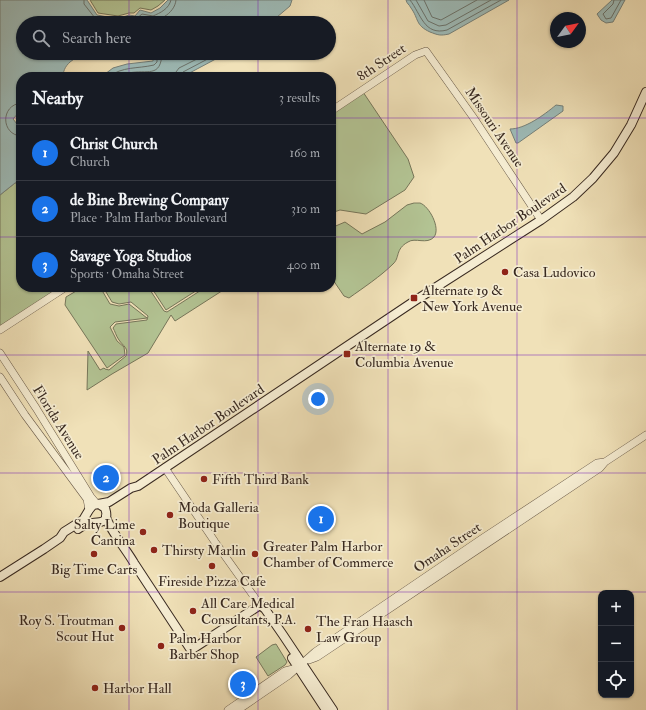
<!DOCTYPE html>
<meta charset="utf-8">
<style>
:root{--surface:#171b24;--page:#242831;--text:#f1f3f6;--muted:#9ea1a6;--line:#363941;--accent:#1a73e8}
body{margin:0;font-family:"IM FELL Double Pica",serif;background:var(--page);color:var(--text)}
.controls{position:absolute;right:12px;bottom:12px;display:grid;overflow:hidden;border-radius:8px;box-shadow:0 1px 3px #0004}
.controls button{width:36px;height:36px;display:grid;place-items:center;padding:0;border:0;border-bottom:1px solid var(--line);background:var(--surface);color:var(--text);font:20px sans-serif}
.compass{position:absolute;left:550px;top:12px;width:36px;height:36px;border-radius:50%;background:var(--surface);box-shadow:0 1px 3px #0004;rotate:57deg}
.you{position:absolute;left:318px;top:399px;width:14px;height:14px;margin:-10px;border:3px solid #fff;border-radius:50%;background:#1a73e8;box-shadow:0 0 0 6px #1a73e833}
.badge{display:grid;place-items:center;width:26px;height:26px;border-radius:50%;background:var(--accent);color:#fff;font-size:13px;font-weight:700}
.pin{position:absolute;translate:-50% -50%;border:2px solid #fff;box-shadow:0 1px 4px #0006}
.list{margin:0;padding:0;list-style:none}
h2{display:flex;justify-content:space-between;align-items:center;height:52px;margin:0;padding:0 16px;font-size:17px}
h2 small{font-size:13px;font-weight:400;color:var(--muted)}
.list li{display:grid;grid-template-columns:26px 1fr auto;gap:12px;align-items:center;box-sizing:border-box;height:56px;padding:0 16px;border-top:1px solid var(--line)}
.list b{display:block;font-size:15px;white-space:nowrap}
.list p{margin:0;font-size:13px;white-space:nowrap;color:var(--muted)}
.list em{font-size:13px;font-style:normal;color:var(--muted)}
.icon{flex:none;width:22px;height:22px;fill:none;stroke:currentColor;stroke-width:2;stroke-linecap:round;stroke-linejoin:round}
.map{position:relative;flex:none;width:646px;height:710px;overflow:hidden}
.search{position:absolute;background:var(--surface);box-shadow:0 1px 3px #0004;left:16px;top:16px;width:320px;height:44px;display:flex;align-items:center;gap:10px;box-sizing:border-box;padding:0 14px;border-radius:22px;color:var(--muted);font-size:15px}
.panel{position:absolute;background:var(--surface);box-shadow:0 1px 3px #0004;left:16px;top:72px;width:320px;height:220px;border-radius:16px}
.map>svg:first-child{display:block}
.green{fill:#b3c494;stroke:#76765a}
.water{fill:#9dbbb8;stroke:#75817b}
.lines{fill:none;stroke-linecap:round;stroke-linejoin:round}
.shore{stroke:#6a726c;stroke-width:1}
.tertiary-casing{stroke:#665746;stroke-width:8}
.secondary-casing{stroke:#382920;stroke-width:10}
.tertiary{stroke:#f5ecd1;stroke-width:7}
.secondary{stroke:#f5ecd1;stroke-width:8}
.grid{fill:none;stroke:#7b2cbf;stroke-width:1;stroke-opacity:0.55}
.poi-dot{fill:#8f2418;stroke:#f5ecd1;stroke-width:1.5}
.labels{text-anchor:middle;stroke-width:3.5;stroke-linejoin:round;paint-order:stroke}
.street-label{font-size:14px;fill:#382920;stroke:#f5ecd1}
.poi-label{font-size:14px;fill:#382920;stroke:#f5ecd1;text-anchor:start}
</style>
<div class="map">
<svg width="646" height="710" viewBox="0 0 646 710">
<rect width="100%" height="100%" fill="#f0e1b8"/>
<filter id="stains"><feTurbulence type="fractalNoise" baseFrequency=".005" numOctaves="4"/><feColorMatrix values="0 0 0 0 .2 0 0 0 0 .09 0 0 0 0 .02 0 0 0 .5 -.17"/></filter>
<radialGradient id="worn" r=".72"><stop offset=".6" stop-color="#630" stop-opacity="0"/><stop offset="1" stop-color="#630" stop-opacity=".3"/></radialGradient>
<path class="green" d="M90,0H165L158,6L151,10L140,8L134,13H129L118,16L98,13Z
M363,92L408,159L414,177L405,190L366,214L340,210L331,213V113Z
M21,181V287H61L0,328V195L15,183Z
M414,203C414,203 419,203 420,203C429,206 441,228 434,237C427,245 415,237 408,242C395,249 400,258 393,264C381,276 363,288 349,298L344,296L331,277V228L345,222L362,234L385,222L407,205Z
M83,287H100L110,304L119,306L129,304L147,318L115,322L110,327L117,341L124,347L125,355L107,368L65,305L66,297Z
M103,287H148L164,311L167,312L206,287H228L175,321L171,315L148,353L112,374L87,390L88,351L100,370L104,368L105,369L109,370L126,356C129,348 123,346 119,340C116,336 115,331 113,328L116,324L147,320L148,316L131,302L119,304L112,302Z
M151,287H202L166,310Z
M276,644L287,662L285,665L268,676L256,657L272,645Z"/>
<path class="water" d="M0,0H87L97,15L118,19L129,15L135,16L140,10L151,13L160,8L168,0H292L290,6L270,23H23V53H90C78,56 63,62 63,77H21V110L13,119L21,129V181L15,183L0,195Z
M406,0H509L449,34C440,36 438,35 430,32C415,25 419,19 411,8C409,4 407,4 406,0Z
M612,0H625L613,22L606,23L601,20L597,14Z
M154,53H227L182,77H101L113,68L127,64L153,61Z
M556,105L563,106V111L518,143H516L510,129C525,129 544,115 556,105Z"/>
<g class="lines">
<path class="shore" d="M84,0V4L95,18L118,23L129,20L136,19L142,14L153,16C160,13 169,9 171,0
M410,0C421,14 424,36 447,30L501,0
M416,0L428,21L439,26L446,25L491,0
M424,0L432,17L441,20L477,0
M614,0L613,4L603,14L606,19L611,18L621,0
M140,23L144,20C156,24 175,14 176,0
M108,77C123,66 137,69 154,65L157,62V53
M116,77C121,76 125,74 129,73C147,69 161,79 162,53
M176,77V72L179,68L209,53
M181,77L183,72L219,53
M21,103C0,105 1,135 21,136"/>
<g class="tertiary-casing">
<path id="tertiary" d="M331,111L415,55L426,51L473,117L541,220
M0,330L66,287
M0,353L36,408L91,497L97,504
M0,377L25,415L87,499L89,510
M165,468L215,542L260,605
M309,660L317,657L600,468L605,462L646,435
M228,710L285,671L293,669
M238,710L289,675L315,652L483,538L597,463L605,462"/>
</g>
<g class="secondary-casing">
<path id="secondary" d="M106,516C107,526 128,552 134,563L191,650L260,605
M78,529C81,527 84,525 87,524C96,521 111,526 105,508L99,504
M0,577L44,549L60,538L64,532L83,520L89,510L93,505L109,502L131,488L138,486L416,300L541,220L573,197L593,178L614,153L631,125L646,92
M260,605L265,609L283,635L333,710
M292,658L326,710"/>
</g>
<use href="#tertiary" class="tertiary"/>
<use href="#secondary" class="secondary"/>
</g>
<path class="grid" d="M129,0V23M258,0V23M388,0V710M517,0V710M129,53V77M258,53V77M0,118H21M331,118H646M0,237H21M331,237H646M129,287V710M258,287V710M0,355H646M0,473H646M0,592H646"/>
<g class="poi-dot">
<circle cx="505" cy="272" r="4"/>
<rect x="410" y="294" width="8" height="8" rx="2"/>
<rect x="343" y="350" width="8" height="8" rx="2"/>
<circle cx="204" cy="479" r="4"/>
<circle cx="170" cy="515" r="4"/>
<circle cx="143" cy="532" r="4"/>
<circle cx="154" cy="550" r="4"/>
<circle cx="94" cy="554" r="4"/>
<circle cx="255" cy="554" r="4"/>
<circle cx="212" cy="566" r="4"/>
<circle cx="193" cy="611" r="4"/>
<circle cx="122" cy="628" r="4"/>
<circle cx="308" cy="629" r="4"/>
<circle cx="161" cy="646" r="4"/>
<circle cx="95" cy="688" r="4"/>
</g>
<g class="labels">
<g class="street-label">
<text transform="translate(381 62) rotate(-34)" y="5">8th Street</text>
<text transform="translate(495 127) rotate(56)" y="5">Missouri Avenue</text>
<text transform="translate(510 223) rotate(-34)" y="5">Palm Harbor Boulevard</text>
<text transform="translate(59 422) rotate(58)" y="5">Florida Avenue</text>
<text transform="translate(208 424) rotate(-34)" y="5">Palm Harbor Boulevard</text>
<text transform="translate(447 547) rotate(-34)" y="5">Omaha Street</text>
</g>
<g class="poi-label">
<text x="513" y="277">Casa Ludovico</text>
<text x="422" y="295">Alternate 19 &amp;<tspan x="422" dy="16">New York Avenue</tspan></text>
<text x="355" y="351">Alternate 19 &amp;<tspan x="355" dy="16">Columbia Avenue</tspan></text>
<text x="212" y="484">Fifth Third Bank</text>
<text x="178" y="512">Moda Galleria<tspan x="178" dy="16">Boutique</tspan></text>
<text x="135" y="529" text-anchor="end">Salty Lime<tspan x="135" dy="16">Cantina</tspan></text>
<text x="263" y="551">Greater Palm Harbor<tspan x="263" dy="16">Chamber of Commerce</tspan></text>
<text x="162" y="555">Thirsty Marlin</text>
<text x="94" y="574" text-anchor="middle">Big Time Carts</text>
<text x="212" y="586" text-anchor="middle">Fireside Pizza Cafe</text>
<text x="201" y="608">All Care Medical<tspan x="201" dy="16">Consultants, P.A.</tspan></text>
<text x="114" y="625" text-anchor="end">Roy S. Troutman<tspan x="114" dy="16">Scout Hut</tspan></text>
<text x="316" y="626">The Fran Haasch<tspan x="316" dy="16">Law Group</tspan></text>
<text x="169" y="643">Palm Harbor<tspan x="169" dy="16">Barber Shop</tspan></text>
<text x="103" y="693">Harbor Hall</text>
</g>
</g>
<rect width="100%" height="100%" filter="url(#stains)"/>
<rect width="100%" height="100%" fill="url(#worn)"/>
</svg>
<div class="controls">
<button>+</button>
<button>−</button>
<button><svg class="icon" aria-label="locate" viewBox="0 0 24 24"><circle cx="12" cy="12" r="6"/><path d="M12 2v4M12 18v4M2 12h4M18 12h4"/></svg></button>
</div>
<svg class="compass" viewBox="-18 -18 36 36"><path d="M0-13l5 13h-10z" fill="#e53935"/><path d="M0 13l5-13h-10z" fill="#9ea1a6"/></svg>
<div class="you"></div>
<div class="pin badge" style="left:321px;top:519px">1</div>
<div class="pin badge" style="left:106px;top:478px">2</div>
<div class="pin badge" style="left:243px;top:684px">3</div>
<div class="search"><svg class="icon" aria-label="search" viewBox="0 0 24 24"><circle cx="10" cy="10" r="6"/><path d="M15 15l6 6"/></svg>Search here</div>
<section class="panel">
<h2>Nearby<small>3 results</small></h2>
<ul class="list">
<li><span class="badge">1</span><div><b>Christ Church</b><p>Church</p></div><em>160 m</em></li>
<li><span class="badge">2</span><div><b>de Bine Brewing Company</b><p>Place · Palm Harbor Boulevard</p></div><em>310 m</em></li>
<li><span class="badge">3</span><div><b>Savage Yoga Studios</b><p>Sports · Omaha Street</p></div><em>400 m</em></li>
</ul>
</section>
</div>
